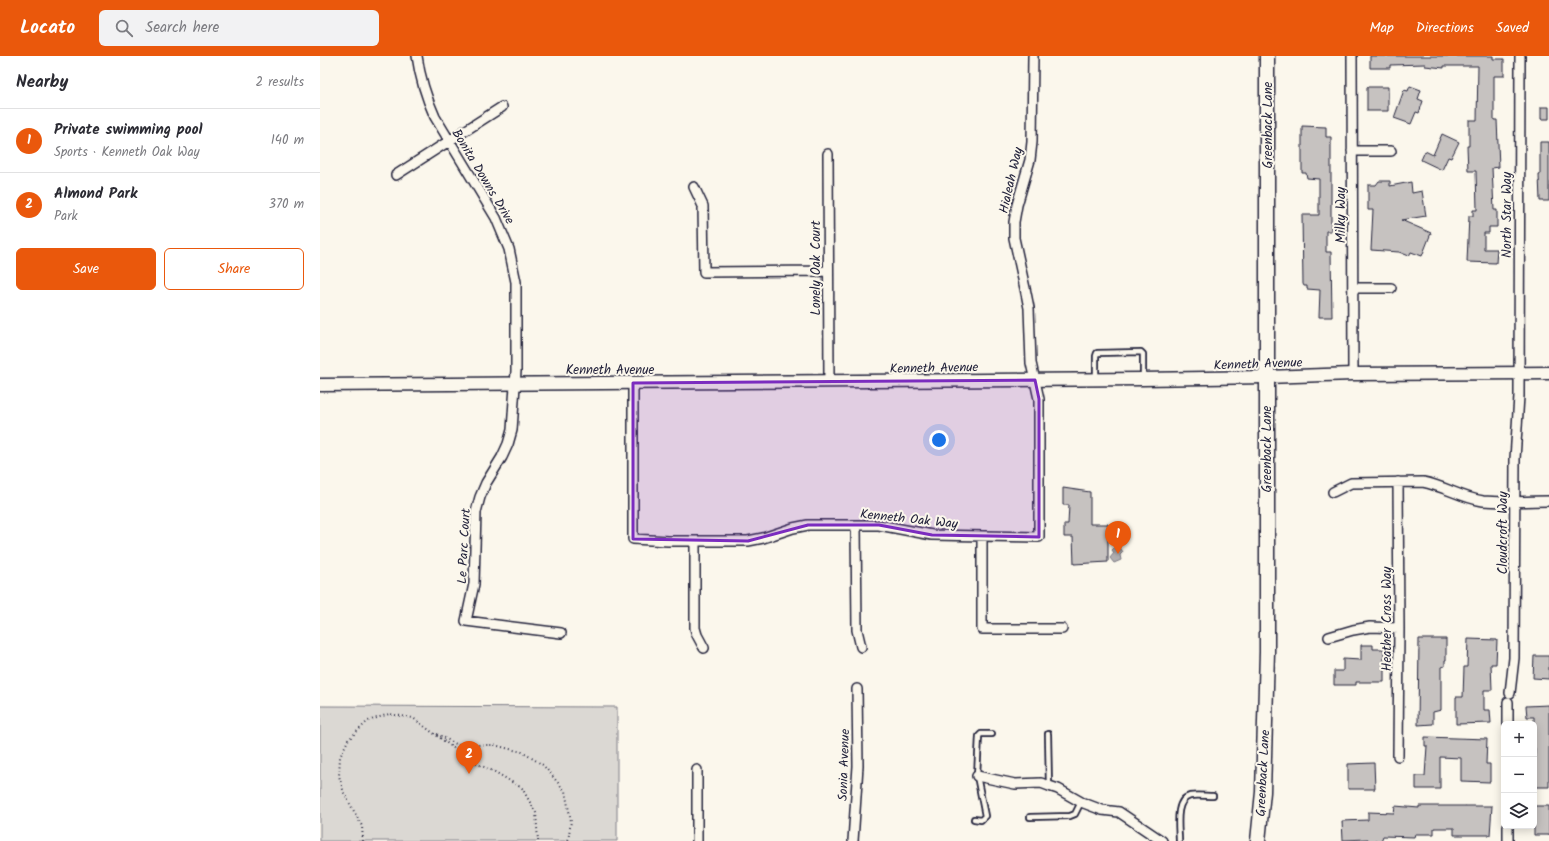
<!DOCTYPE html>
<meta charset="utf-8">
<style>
:root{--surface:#fff;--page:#f2f2f3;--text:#2b2b33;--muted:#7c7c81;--line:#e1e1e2;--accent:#ea580c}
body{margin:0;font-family:Kalam,sans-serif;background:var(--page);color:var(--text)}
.controls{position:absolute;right:12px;bottom:12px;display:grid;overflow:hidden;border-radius:6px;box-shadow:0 2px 10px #0003}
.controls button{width:36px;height:36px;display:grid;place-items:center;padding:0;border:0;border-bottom:1px solid var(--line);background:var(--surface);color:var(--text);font:20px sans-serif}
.you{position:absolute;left:619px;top:384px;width:14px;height:14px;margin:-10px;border:3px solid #fff;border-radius:50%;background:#1a73e8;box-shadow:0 0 0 6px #1a73e833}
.badge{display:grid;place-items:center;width:26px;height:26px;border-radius:50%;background:var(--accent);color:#fff;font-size:13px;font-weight:700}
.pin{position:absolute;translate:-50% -33px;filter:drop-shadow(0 1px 2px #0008)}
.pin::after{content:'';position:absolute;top:21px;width:14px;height:12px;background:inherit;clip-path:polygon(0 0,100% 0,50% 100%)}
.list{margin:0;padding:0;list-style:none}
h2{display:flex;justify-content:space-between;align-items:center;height:52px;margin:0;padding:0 16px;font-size:17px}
h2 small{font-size:13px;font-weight:400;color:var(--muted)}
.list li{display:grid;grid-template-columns:26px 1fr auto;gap:12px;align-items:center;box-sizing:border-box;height:64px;padding:0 16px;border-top:1px solid var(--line)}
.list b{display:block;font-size:15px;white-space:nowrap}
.list p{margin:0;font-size:13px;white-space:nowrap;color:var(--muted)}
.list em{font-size:13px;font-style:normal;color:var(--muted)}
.actions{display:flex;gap:8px;padding:12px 16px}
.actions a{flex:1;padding:9px 0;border:1px solid var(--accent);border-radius:6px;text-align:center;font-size:14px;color:var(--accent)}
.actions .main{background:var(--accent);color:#fff}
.icon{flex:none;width:22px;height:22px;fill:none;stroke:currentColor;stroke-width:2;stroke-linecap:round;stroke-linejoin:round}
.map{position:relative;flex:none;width:1229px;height:785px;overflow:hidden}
header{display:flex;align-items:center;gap:24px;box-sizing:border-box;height:56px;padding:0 20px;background:var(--accent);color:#fff}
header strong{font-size:19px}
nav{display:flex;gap:22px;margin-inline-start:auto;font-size:14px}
.search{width:280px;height:36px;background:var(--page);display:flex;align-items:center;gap:10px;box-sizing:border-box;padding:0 14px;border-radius:6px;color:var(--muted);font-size:15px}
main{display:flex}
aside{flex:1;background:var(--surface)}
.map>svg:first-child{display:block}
.green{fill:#dbd8d3;stroke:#7e7d87}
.water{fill:#b1aeb0;stroke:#787681}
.building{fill:#c6c2c0;stroke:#22223b}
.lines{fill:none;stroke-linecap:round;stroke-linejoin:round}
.lane-casing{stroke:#22223b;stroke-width:8}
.street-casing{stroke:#22223b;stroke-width:12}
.secondary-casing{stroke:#22223b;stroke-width:15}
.primary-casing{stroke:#22223b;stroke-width:17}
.path{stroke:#22223b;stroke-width:2;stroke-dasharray:1 3;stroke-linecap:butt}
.lane{stroke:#fbf7ec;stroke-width:4.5}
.street{stroke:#fbf7ec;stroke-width:9}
.secondary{stroke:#fbf7ec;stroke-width:12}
.primary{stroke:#fbf7ec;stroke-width:14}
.marked{fill:#7b2cbf;fill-opacity:0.2;stroke:#7b2cbf;stroke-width:3;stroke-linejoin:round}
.labels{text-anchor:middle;stroke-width:4;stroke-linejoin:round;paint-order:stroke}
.street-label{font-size:13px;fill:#22223b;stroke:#fbf7ec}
</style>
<header>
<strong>Locato</strong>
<div class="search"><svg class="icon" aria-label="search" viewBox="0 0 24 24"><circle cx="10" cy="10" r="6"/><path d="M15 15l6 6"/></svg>Search here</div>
<nav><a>Map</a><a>Directions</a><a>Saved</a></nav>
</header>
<main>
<aside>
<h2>Nearby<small>2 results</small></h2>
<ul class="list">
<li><span class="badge">1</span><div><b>Private swimming pool</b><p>Sports · Kenneth Oak Way</p></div><em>140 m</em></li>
<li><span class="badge">2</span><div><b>Almond Park</b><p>Park</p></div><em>370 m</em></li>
</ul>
<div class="actions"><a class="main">Save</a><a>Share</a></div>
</aside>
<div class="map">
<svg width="1229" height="785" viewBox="0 0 1229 785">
<rect width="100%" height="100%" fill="#fbf7ec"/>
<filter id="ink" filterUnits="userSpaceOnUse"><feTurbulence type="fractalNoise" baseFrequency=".025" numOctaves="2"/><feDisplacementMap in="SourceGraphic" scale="8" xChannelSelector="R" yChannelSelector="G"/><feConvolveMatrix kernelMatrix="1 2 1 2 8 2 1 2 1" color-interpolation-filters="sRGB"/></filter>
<g filter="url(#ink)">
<path class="green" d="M0,650L297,651V785H0Z"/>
<path class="water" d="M799,490L803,496L800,499L801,504L794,507L790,502L794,497L792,494L795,491Z"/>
<path class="building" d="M1050,0H1173V3H1184V20H1174V64H1177L1179,111L1172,112L1174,154H1177V171H1169V177H1164V193H1177L1176,207L1147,206L1149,160H1153V154H1157L1156,115H1148L1147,90H1149V64H1157L1158,10H1124V12L1105,10V8L1070,9V12H1050Z
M1090,30L1101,34L1098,43L1103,45L1099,57L1096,56L1091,68L1074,62L1084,34L1088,35Z
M1047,31H1068V55H1047Z
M1221,51H1229V63H1221Z
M982,70L1006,71V81H1011V175H1006V196H1011L1012,261H999L1000,234L987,233V230H984L983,228L982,159H999V123L987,122L986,117H982Z
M1122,78L1139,86L1131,102L1128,101L1122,114L1101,104L1105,95L1113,99Z
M1220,86H1229V145H1220L1219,119H1220Z
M1059,125H1070V130L1091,126L1092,137L1102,135L1106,160L1081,164L1111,177L1102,200L1091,196L1089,200L1079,196L1051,194L1053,154H1048V129H1056Z
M743,432L770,436V468H788V506L754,508L753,481H744V468H748L749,449H743Z
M1099,583H1126V604H1125V610L1121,611V654L1113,656V668L1098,669Z
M1148,583L1177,584L1176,608H1171L1172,634H1164V654H1170L1171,667L1136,668V641H1143L1144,611H1147Z
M1041,589H1053V593H1064V626H1036V629H1014V615H1023V603L1041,604Z
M1214,600H1229V623L1213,622Z
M1229,649V731H1214L1215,692H1214V661H1207L1206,650Z
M1105,681L1167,683L1166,708H1170V726L1141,725V702L1120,701V733H1096V720H1105L1107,690H1105Z
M1054,707L1055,733H1028V708Z
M1075,750L1099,752V750H1172L1170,779H1134V772H1114V778H1095L1094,781L1063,780L1061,785H1048V783L1023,784L1022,765L1048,764V756L1074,757Z
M1214,750H1229V779H1214Z"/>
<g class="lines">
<g class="lane-casing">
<path id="lane" d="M776,323V300L777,297L821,296L823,298V321
M728,678L729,730
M710,761L750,760L755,758L761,746
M654,763L661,764L665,760L657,720L659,680L661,678H672
M859,785C859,772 854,744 870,740C877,739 886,740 893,740"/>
</g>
<g class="street-casing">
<path id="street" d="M97,0C100,22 106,41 115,61L176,162L189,193L196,226V315L192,374L188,388L182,401L166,427L160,441L156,456L154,528L146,565L241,577
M1032,0L1033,318
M1032,95H1071
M508,98L509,326
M76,119L182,51
M374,131L383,150L384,216L508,215
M1033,232H1071
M313,327V483L348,485H428L443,482L473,472L488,469H559L612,479L719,481V343L711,307L709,252L706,237L694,182V166L697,149L710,104L712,86L713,0
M1078,426L1079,572L1078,700
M1013,436L1031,427L1103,426C1124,430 1142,442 1163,445C1184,447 1207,445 1229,445
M536,469L537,574L541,591
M662,480V573H742
M375,486V572L377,579L384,592
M1009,581L1033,574L1050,571L1079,572
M1190,637L1194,602L1195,403L1199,340L1200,0
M1188,668V646
M377,714V785
M657,720L695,728L721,727L729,730L738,733L761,746L782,754L799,756L842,785
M533,785L538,710L537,633
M1188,785V770"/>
</g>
<g class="secondary-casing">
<path id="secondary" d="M0,329L823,323L946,321L1033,318L1229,317"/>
</g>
<g class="primary-casing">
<path id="primary" d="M938,785L943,736L947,596V0"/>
</g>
<path class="path" d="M117,678L138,689H174L202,696L223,709L245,735L251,765L248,785
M43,785L42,770L24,737L19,720L20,701L28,684L48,665L69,658L93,662L151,705L175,716L202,732L216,757L218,785"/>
<use href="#lane" class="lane"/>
<use href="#street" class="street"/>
<use href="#secondary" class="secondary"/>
<use href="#primary" class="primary"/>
</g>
</g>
<path class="marked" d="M715,324L719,343V481L612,479L559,469H488L428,485L313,483V327Z"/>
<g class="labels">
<g class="street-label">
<text transform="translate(947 69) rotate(-90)" y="5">Greenback Lane</text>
<text transform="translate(164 120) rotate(59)" y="5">Bonita Downs Drive</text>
<text transform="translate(690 124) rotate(-77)" y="5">Hialeah Way</text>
<text transform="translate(1020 159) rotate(-90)" y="5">Milky Way</text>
<text transform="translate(1186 159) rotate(-90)" y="5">North Star Way</text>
<text transform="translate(495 212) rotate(-90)" y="5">Lonely Oak Court</text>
<text transform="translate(938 307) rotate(-2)" y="5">Kenneth Avenue</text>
<text transform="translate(614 311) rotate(-1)" y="5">Kenneth Avenue</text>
<text x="290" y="318">Kenneth Avenue</text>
<text transform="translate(946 393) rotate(-90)" y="5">Greenback Lane</text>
<text transform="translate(589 462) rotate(6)" y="5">Kenneth Oak Way</text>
<text transform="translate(1182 477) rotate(-90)" y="5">Cloudcroft Way</text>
<text transform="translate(143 490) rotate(-87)" y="5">Le Parc Court</text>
<text transform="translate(1066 563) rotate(-90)" y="5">Heather Cross Way</text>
<text transform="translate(523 709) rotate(-88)" y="5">Sonia Avenue</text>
<text transform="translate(942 717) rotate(-87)" y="5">Greenback Lane</text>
</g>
</g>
</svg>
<div class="controls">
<button>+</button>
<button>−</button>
<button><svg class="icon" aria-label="layers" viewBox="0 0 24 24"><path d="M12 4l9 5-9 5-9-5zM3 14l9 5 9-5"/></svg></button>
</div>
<div class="you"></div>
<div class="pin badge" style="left:798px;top:498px">1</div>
<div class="pin badge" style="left:149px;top:718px">2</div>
</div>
</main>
